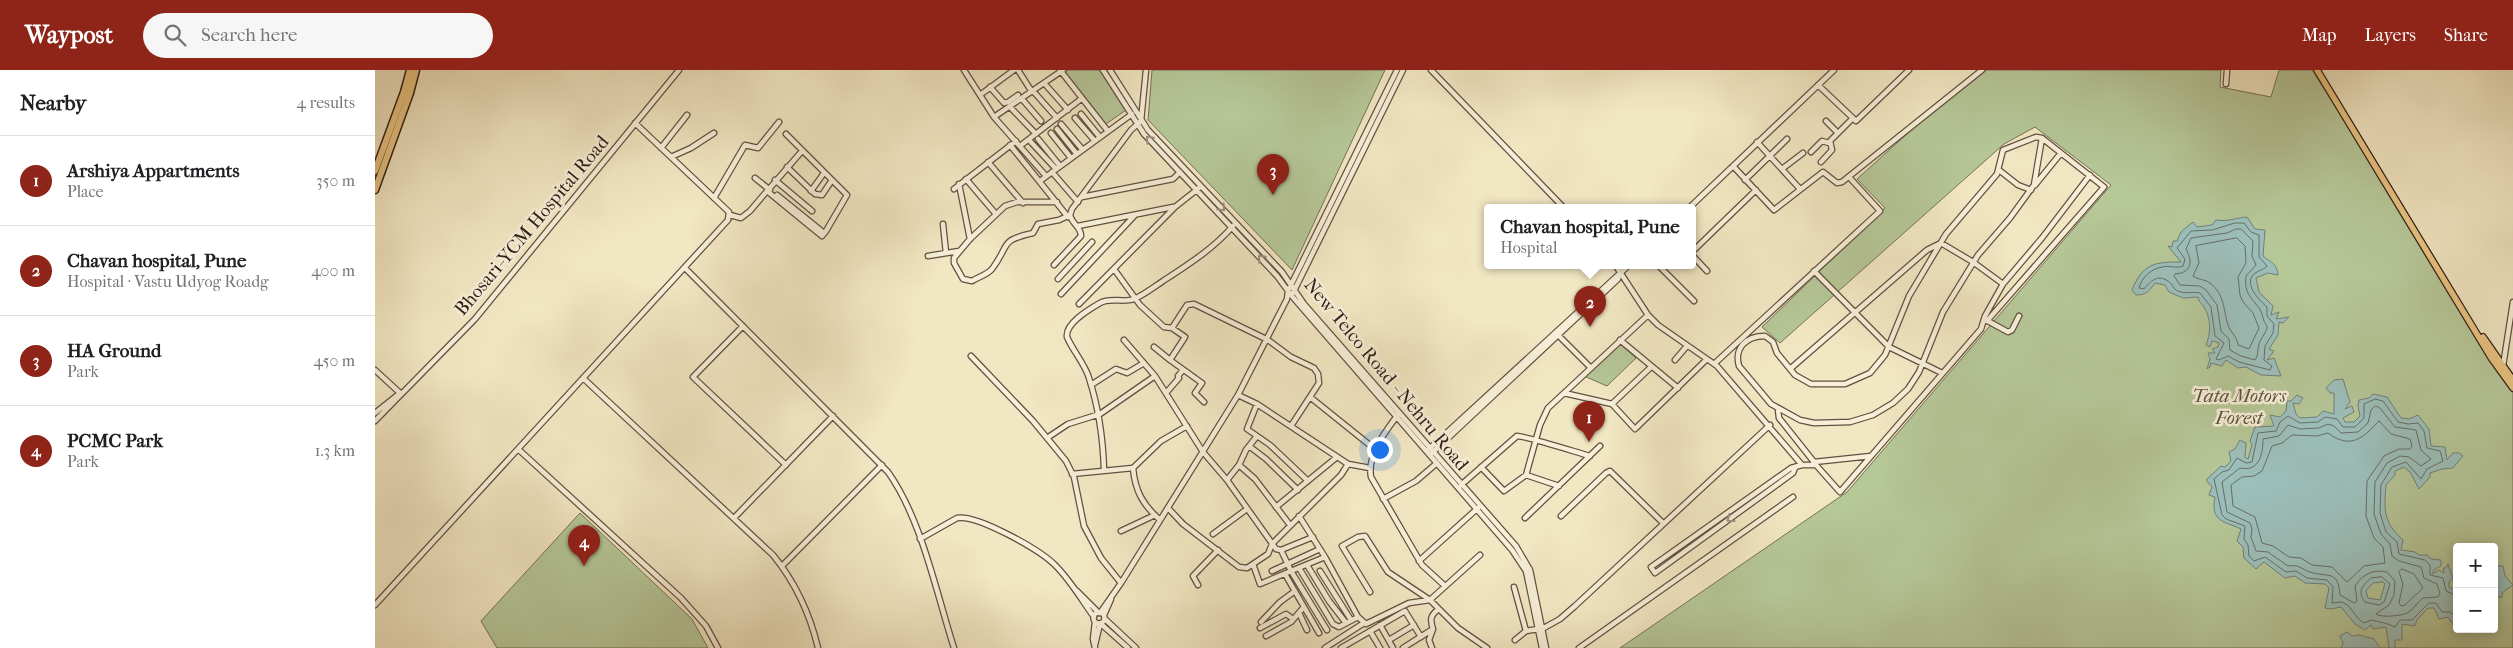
<!DOCTYPE html>
<meta charset="utf-8">
<style>
:root{--surface:#fff;--page:#f6f6f6;--text:#202124;--muted:#757577;--line:#e0e0e0;--accent:#8f2418}
body{margin:0;font-family:"IM FELL French Canon",serif;background:var(--page);color:var(--text)}
.controls{position:absolute;right:15px;bottom:15px;display:grid;overflow:hidden;border-radius:5px;box-shadow:0 2px 12px #0003}
.controls button{width:45px;height:45px;display:grid;place-items:center;padding:0;border:0;border-bottom:1px solid var(--line);background:var(--surface);color:var(--text);font:25px sans-serif}
.you{position:absolute;left:1004px;top:379px;width:18px;height:18px;margin:-12px;border:4px solid #fff;border-radius:50%;background:#1a73e8;box-shadow:0 0 0 8px #1a73e833}
.badge{display:grid;place-items:center;width:32px;height:32px;border-radius:50%;background:var(--accent);color:#fff;font-size:16px;font-weight:700}
.pin{position:absolute;translate:-50% -41px;filter:drop-shadow(0 1px 2px #0008)}
.pin::after{content:'';position:absolute;top:26px;width:18px;height:15px;background:inherit;clip-path:polygon(0 0,100% 0,50% 100%)}
.popup{position:absolute;left:1109px;top:134px;width:212px;height:65px;box-sizing:border-box;display:grid;place-content:center;border-radius:5px;background:var(--surface);filter:drop-shadow(0 1px 4px #0005);font-size:16px;white-space:nowrap;color:var(--muted)}
.popup b{font-size:19px;color:var(--text)}
.popup::after{content:'';position:absolute;left:50%;top:100%;margin-left:-10px;border:10px solid transparent;border-top-color:var(--surface)}
.list{margin:0;padding:0;list-style:none}
h2{display:flex;justify-content:space-between;align-items:center;height:65px;margin:0;padding:0 20px;font-size:21px}
h2 small{font-size:16px;font-weight:400;color:var(--muted)}
.list li{display:grid;grid-template-columns:32px 1fr auto;gap:15px;align-items:center;box-sizing:border-box;height:90px;padding:0 20px;border-top:1px solid var(--line)}
.list b{display:block;font-size:19px;white-space:nowrap}
.list p{margin:0;font-size:16px;white-space:nowrap;color:var(--muted)}
.list em{font-size:16px;font-style:normal;color:var(--muted)}
.icon{flex:none;width:28px;height:28px;fill:none;stroke:currentColor;stroke-width:2;stroke-linecap:round;stroke-linejoin:round}
.map{position:relative;flex:none;width:2138px;height:578px;overflow:hidden}
header{display:flex;align-items:center;gap:30px;box-sizing:border-box;height:70px;padding:0 25px;background:var(--accent);color:#fff}
header strong{font-size:24px}
nav{display:flex;gap:28px;margin-inline-start:auto;font-size:18px}
.search{width:350px;height:45px;background:var(--page);display:flex;align-items:center;gap:12px;box-sizing:border-box;padding:0 18px;border-radius:28px;color:var(--muted);font-size:19px}
main{display:flex}
aside{flex:1;background:var(--surface)}
.map>svg:first-child{display:block}
.green{fill:#b6c798;stroke:#747258;fill-rule:evenodd}
.water{fill:#9cbfba;stroke:#717f79;fill-rule:evenodd}
.lines{fill:none;stroke-linecap:round;stroke-linejoin:round}
.shore{stroke:#666e68;stroke-width:1}
.minor-casing{stroke:#615042;stroke-width:7}
.major-casing{stroke:#311e17;stroke-width:8}
.highway-casing{stroke:#311e17;stroke-width:9}
.minor{stroke:#f7efd8;stroke-width:4.5}
.major{stroke:#e9c482;stroke-width:5.5}
.highway{stroke:#e9c482;stroke-width:6}
.oneway{stroke:#9e9181}
.labels{text-anchor:middle;stroke-width:5;stroke-linejoin:round;paint-order:stroke}
.street-label{font-size:19px;fill:#311e17;stroke:#f7efd8}
.park-label{font-size:19px;font-style:italic;fill:#59513e;stroke:#f7efd8}
</style>
<header>
<strong>Waypost</strong>
<div class="search"><svg class="icon" aria-label="search" viewBox="0 0 24 24"><circle cx="10" cy="10" r="6"/><path d="M15 15l6 6"/></svg>Search here</div>
<nav><a>Map</a><a>Layers</a><a>Share</a></nav>
</header>
<main>
<aside>
<h2>Nearby<small>4 results</small></h2>
<ul class="list">
<li><span class="badge">1</span><div><b>Arshiya Appartments</b><p>Place</p></div><em>350 m</em></li>
<li><span class="badge">2</span><div><b>Chavan hospital, Pune</b><p>Hospital · Vastu Udyog Roadg</p></div><em>400 m</em></li>
<li><span class="badge">3</span><div><b>HA Ground</b><p>Park</p></div><em>450 m</em></li>
<li><span class="badge">4</span><div><b>PCMC Park</b><p>Park</p></div><em>1.3 km</em></li>
</ul>
</aside>
<div class="map">
<svg width="2138" height="578" viewBox="0 0 2138 578">
<rect width="100%" height="100%" fill="#f2e7c3"/>
<filter id="stains"><feTurbulence type="fractalNoise" baseFrequency=".004" numOctaves="4"/><feColorMatrix values="0 0 0 0 .2 0 0 0 0 .09 0 0 0 0 .02 0 0 0 .5 -.17"/></filter>
<radialGradient id="worn" r=".72"><stop offset=".6" stop-color="#630" stop-opacity="0"/><stop offset="1" stop-color="#630" stop-opacity=".3"/></radialGradient>
<path class="green" d="M693,0H726L751,40L731,54L690,2Z
M777,0H1010L917,200L773,50Z
M1603,0H1846L1845,17L1896,27L1904,0H1937L2138,315V578H1245L1472,422L1736,115L1660,57L1629,74L1405,273L1387,257L1510,138L1482,109ZM2082,477H2119V559H2082Z
M1244,273L1261,288L1232,316L1209,306Z
M205,443L317,549L333,578H122L106,551Z"/>
<path class="water" d="M1872,147L1880,159L1890,160L1888,186C1895,192 1902,193 1903,205L1893,203L1881,208L1884,222L1898,236L1896,245L1904,242L1901,249L1914,247L1908,253L1904,252L1903,265L1894,279L1899,281L1892,290L1899,288L1906,306L1886,305L1871,297L1863,298L1851,290L1847,296L1836,293L1835,297L1832,299L1835,289L1833,283H1840L1837,279L1843,277L1844,273L1837,271L1835,277L1831,275C1837,260 1836,243 1824,231L1823,227L1808,228L1794,222L1790,215L1780,213C1774,221 1772,225 1761,225L1757,220C1768,193 1780,192 1806,192L1793,176L1797,177L1798,171H1802L1806,162L1818,152L1822,157L1837,155L1841,150C1852,152 1860,148 1872,147Z
M1968,309L1975,332L1970,339L1977,336L1979,342L1968,348L1970,352H1979L1985,346L1983,336L1984,330L1994,328L1998,324L2012,327L2026,348L2034,349L2043,345L2054,359L2056,376L2070,377L2072,390L2078,383H2084L2088,386L2078,398L2067,399L2055,403V407L2044,419L2035,402L2029,397L2020,401V405L2011,415C2009,440 2008,452 2028,470L2026,480L2040,482L2044,485H2052L2056,489L2066,490V496L2060,499L2057,504L2064,500L2069,503L2068,498H2071L2073,494L2078,508L2074,512V517L2082,522V555L2079,556L2073,547L2064,549L2059,538H2053L2042,550L2040,556L2027,554V570H2020V578H2014L2011,557L1998,559L1996,555L1990,560L1980,554L1966,537L1956,539L1950,538L1954,518L1950,514L1930,513L1920,506L1910,508L1889,492L1881,499L1869,488L1868,477L1862,471L1866,459C1849,451 1835,452 1840,427L1834,425L1837,417L1831,410L1846,396L1850,397L1856,391L1854,382L1860,379L1865,370L1871,373L1870,387L1873,389L1877,375L1875,371L1880,357L1899,356L1895,345L1905,347L1911,341L1912,331H1916L1922,325L1928,328L1924,334L1918,333L1921,344L1925,348L1942,347L1948,341L1959,344V323H1955L1951,318L1959,310ZM2008,512L2010,514L2005,530L1993,528L1991,521L1998,513Z
M2122,496H2128L2130,506L2138,515L2127,523V527H2119V499L2122,500Z
M1972,562L1977,566L1984,565L1999,569L2005,578H1966L1968,573L1965,566Z"/>
<g class="lines">
<path class="shore" d="M1860,153H1869L1876,162L1884,165V187L1892,196C1889,200 1883,200 1878,205C1869,215 1885,231 1892,237V246L1899,254L1898,263L1890,276L1889,290L1897,296L1895,300L1864,292L1853,286L1844,290L1841,289L1849,273L1840,266L1836,237L1825,223C1818,221 1808,225 1801,220C1798,218 1797,213 1793,211C1782,204 1776,211 1769,219L1764,218C1767,207 1776,199 1787,197C1795,195 1801,199 1808,196L1810,189L1802,178L1816,161L1837,160Z
M1861,159H1866L1878,171L1877,186L1881,195L1871,206C1869,223 1875,226 1884,238C1888,243 1887,250 1892,256C1892,263 1886,267 1884,274C1882,281 1884,284 1880,290L1866,286L1855,280L1854,269L1846,261L1842,235L1831,220L1825,216L1805,215L1799,206L1800,204C1817,203 1818,191 1811,179L1816,168L1852,163Z
M1862,168L1870,176L1871,193L1863,207L1865,225L1868,232L1878,243L1884,258L1874,279L1863,275C1862,266 1855,262 1853,255C1848,239 1850,225 1835,213C1830,209 1823,210 1818,206L1824,193L1821,176Z
M2001,336L2005,338L2020,357L2041,360L2046,380L2056,389L2046,396L2034,387L2025,386L2012,393L2000,412L1999,444L2006,464L2015,474L2017,486L2024,491L2046,497L2049,508L2062,514L2065,524L2063,527L2048,528C2043,532 2039,538 2034,542C2028,546 2006,548 2001,544L2014,535L2019,525L2020,511L2012,502C1998,499 1988,504 1980,516L1982,531L1979,533L1965,525C1963,499 1953,508 1935,502C1926,499 1924,494 1913,496L1893,482L1881,481L1876,467L1877,459L1875,453L1852,442L1847,412L1865,398C1884,402 1888,385 1888,369L1904,366L1913,355L1925,359L1944,358L1953,354L1959,356L1966,363L1983,362L1993,353L1996,340Z
M2004,351L2016,364L2035,369L2037,376L2035,379H2024L2009,386L1992,411L1991,446L1999,468L2008,477L2010,493L1989,496L1972,512L1957,497L1937,495L1926,488L1914,487L1898,476L1887,473L1880,447L1858,436L1856,415L1867,407L1879,406L1887,401L1897,376L1907,373L1917,365L1942,366L1953,363C1976,380 1988,368 2004,351Z
M2027,499L2039,504L2048,518L2030,535L2026,536L2024,533L2028,514L2024,502Z
M2007,507L2015,514L2009,532L2004,535L1990,532C1982,522 1987,516 1996,508Z
M2082,526L2071,521L2068,508L2055,505V495L2050,490L2024,484L2022,472L2011,462L2005,443L2006,415L2017,397L2031,392L2046,409L2052,399L2068,391L2065,381L2052,378L2049,361L2043,353L2033,354L2023,352L2008,331L2000,329L1989,334V348L1980,357H1968L1962,349L1950,347L1943,352L1925,353L1913,346L1905,352L1901,361L1883,363L1877,392L1871,393L1862,388L1854,400L1847,402L1839,409L1847,445L1851,449L1870,456L1869,469L1873,475L1874,486L1879,491L1890,487L1911,502L1921,501L1932,508L1952,510L1958,517L1957,533C1961,533 1965,531 1969,533C1978,538 1980,548 1989,553L1996,550C2005,552 2012,553 2020,557L2025,550H2037L2054,533H2061L2067,542H2075L2082,548"/>
<g class="minor-casing">
<path id="minor" d="M589,0L619,47L671,106
M643,0L657,22
M685,0L732,60
M728,0L769,64L902,206L916,225L1137,480L1151,501L1167,578
M735,0L773,60L907,202L929,234L1141,476L1155,500L1171,578
M1056,0L1189,138
M669,13L693,40
M1851,14L1852,0
M1443,15L1481,51L1534,0
M615,17L629,33L633,32L643,25
M658,21L682,48
M605,25L639,0
M647,29L666,51
M636,38L661,64
M706,44L724,66
M619,47L688,0
M700,48L719,70
M1451,51L1463,63
M686,54L707,79
M682,59L701,83
M676,63L696,88
M663,69L685,96
M654,70L681,99
M1382,72L1425,119
M635,75L693,147
M645,76L706,29
M286,78L312,45
M1436,82L1447,71L1454,73
M296,87L316,78L339,63
M613,92L648,133
M1446,92L1457,80L1455,71L1478,48
M1358,96L1399,140L1448,102L1462,113L1467,112L1607,0
M412,97L440,124L447,125L457,110
M1407,99L1428,83
M1624,100L1643,115L1656,120
M677,102L703,132
M380,108L395,120
M591,109L620,143
M400,110L437,141
M1370,110L1412,69
M665,111L757,44
M584,114L595,169
M1660,115L1686,83
M394,119L427,81
M579,119L641,71
M436,121L449,103
M402,125L449,163
M707,127L798,109L805,102
M339,128L370,75L383,78L404,52
M682,132H642L630,136L595,169L579,188V193L588,209L597,211C603,207 612,205 617,199C636,174 623,171 658,163L663,154L684,150L695,145
M1314,138L1459,0
M355,145L366,148L375,141L392,121L447,166L451,161L472,125L411,64
M695,145L697,139L756,60L766,51L771,0
M568,154L571,183
M703,156L798,137
M1318,181L1381,120
M553,186L584,181
M1318,186L1332,201
M679,195L706,166C706,157 697,154 695,145
M1241,196L1273,245L1283,255L1342,296L1427,395
M1284,196L1319,231
M310,198L513,402C547,450 561,522 579,578
M739,199L765,235L789,257L797,258L810,267L795,290L827,313L820,323L829,332
M1439,201L1514,277L1567,303
M683,209L717,172
M918,223L1028,0
M686,224L760,145
M704,234L800,137L824,118
M1611,250L1633,262L1637,260L1644,246
M1612,251L1729,117L1667,68L1661,67L1628,80L1622,104L1571,164L1534,226L1510,285L1495,303L1470,314H1436L1420,305L1402,283L1398,272L1390,266C1371,266 1359,278 1364,296L1396,334L1425,350L1439,353L1475,352L1498,345L1518,333L1533,319L1544,302L1568,242L1603,185L1635,148L1659,115L1667,68
M368,256L318,307L411,395
M797,258L812,235L819,234L893,270L916,287L939,298L943,304L944,313L916,356
M1184,266L1216,298
M749,270L780,306L828,382L852,410L901,479L906,480L938,467
M1245,270L1303,318
M779,277L795,290
M596,286L658,351L691,391L699,407L709,456L726,488L746,513
M1300,290L1312,276
M1339,294L1505,141L1474,107
M2128,296L2138,232
M1415,299L1552,180L1566,173L1598,192L1628,214
M0,300L25,323
M208,308L398,485C420,512 435,544 443,578
M716,315L741,299L752,303L769,293
M791,323L804,308L803,306L808,300
M1189,323L1237,334L1260,359L1331,290
M863,325L882,334L973,394L995,398
M935,327L1001,380
M882,334L872,359L895,375L933,411
M1237,334L1276,297
M1403,340L1404,348L1439,392L1496,386
M0,343L24,324
M1022,346C1010,362 992,385 996,407L1047,495L1070,516
M0,351L100,249L304,0
M672,368L693,354L725,344L780,306
M874,376L891,389L923,420
M143,379L306,528L331,556L343,578
M1054,379L1253,196
M1057,383L1243,209L1244,205
M864,395L871,380L882,366
M1106,397L1129,421L1151,405L1165,355L1173,338L1273,245
M758,398L786,371L812,356
M758,398C760,421 768,435 785,450
M1420,398L1418,403L1280,503L1276,497L1416,398L1427,395H1441L1465,422L1606,259L1610,246L1628,214L1667,168L1715,105
M729,400C728,367 724,339 714,308C710,294 698,281 692,267C690,253 715,239 725,233C735,227 748,233 759,229C769,225 779,217 788,211C814,194 838,179 858,156
M697,404L758,398
M1151,405L1184,416
M852,410L864,395L880,409L915,455
M1086,415L1142,366C1147,365 1204,383 1215,386
M1008,429L1041,411L1062,393
M901,437L962,387
M793,438L808,454L864,497L872,498L893,484L897,474L966,405L973,394
M924,446L950,487
M1186,446L1231,403L1235,401L1288,453
M359,448L458,346
M1150,448L1225,376
M746,461L780,445
M838,464L872,439
M545,469L582,448C602,444 665,480 680,495C696,511 706,529 719,547
M906,480L916,501L950,487L983,547L991,554L1034,533L1055,530L1105,485
M1044,491L1103,438
M878,494L885,514L916,501L952,560
M932,495L954,531L971,553
M407,496L507,395
M924,498L958,554L964,557L983,547
M897,501L945,479
M945,501L976,550
M910,504L944,563
M823,515L818,506L843,480
M1139,517L1151,561
M702,521L724,543
M995,522L967,476L983,467L990,466L1013,502L1055,530L1083,558L1112,578
M0,535L353,150L354,142L260,53
M718.5 548a5.5 5.5 0 1 1 11 0a5.5 5.5 0 1 1-11 0Z
M725,543L746,513L863,325L912,229L913,221L1022,0
M924,543L932,560
M729,545L736,529
M730,549L761,578
M720,552L718,569L720,578
M886,552L905,532L920,521
M726,554L753,578
M1005,555L1018,578
M885,558L911,544L918,549
M1167,559L1185,549L1200,536L1395,355
M995,561L1005,578
M891,566L916,552L928,538
M1014,570L1039,555
M1140,570L1151,561L1163,559
M720,575L725,554
M950,578L989,553
M966,578L1030,541L1046,567
M1028,578L1058,559C1055,550 1055,545 1064,539
M1057,578L1054,570L1058,559
M1204,578L1418,427"/>
</g>
<g class="major-casing">
<path id="major" d="M1942,0L2117,289L2138,318
M2108,267L2138,310"/>
</g>
<g class="highway-casing">
<path id="highway" d="M0,101L29,22L35,0
M0,120L35,23L41,0"/>
</g>
<use href="#minor" class="minor"/>
<use href="#major" class="major"/>
<use href="#highway" class="highway"/>
</g>
<defs><path id="oneway-chevron" d="M-2-3.5L2.5 0L-2 3.5" fill="none" stroke-width="1.6" stroke-linecap="round" stroke-linejoin="round" transform="scale(1.25)"/></defs>
<g class="oneway">
<use href="#oneway-chevron" transform="translate(774 69) rotate(-133)"/>
<use href="#oneway-chevron" transform="translate(847 138) rotate(47)"/>
<use href="#oneway-chevron" transform="translate(886 188) rotate(-133)"/>
<use href="#oneway-chevron" transform="translate(1355 449) rotate(144)"/>
</g>
<g class="labels">
<g class="street-label">
<text transform="translate(156 155) rotate(-50)" y="7">Bhosari-YCM Hospital Road</text>
<text transform="translate(1012 304) rotate(50)" y="7">New Telco Road - Nehru Road</text>
</g>
<g class="park-label">
<text x="1864" y="332">Tata Motors<tspan x="1864" dy="22">Forest</tspan></text>
</g>
</g>
<rect width="100%" height="100%" filter="url(#stains)"/>
<rect width="100%" height="100%" fill="url(#worn)"/>
</svg>
<div class="controls">
<button>+</button>
<button>−</button>
</div>
<div class="you"></div>
<div class="pin badge" style="left:1214px;top:372px">1</div>
<div class="pin badge" style="left:1215px;top:257px">2</div>
<div class="popup"><b>Chavan hospital, Pune</b>Hospital</div>
<div class="pin badge" style="left:898px;top:125px">3</div>
<div class="pin badge" style="left:209px;top:496px">4</div>
</div>
</main>
